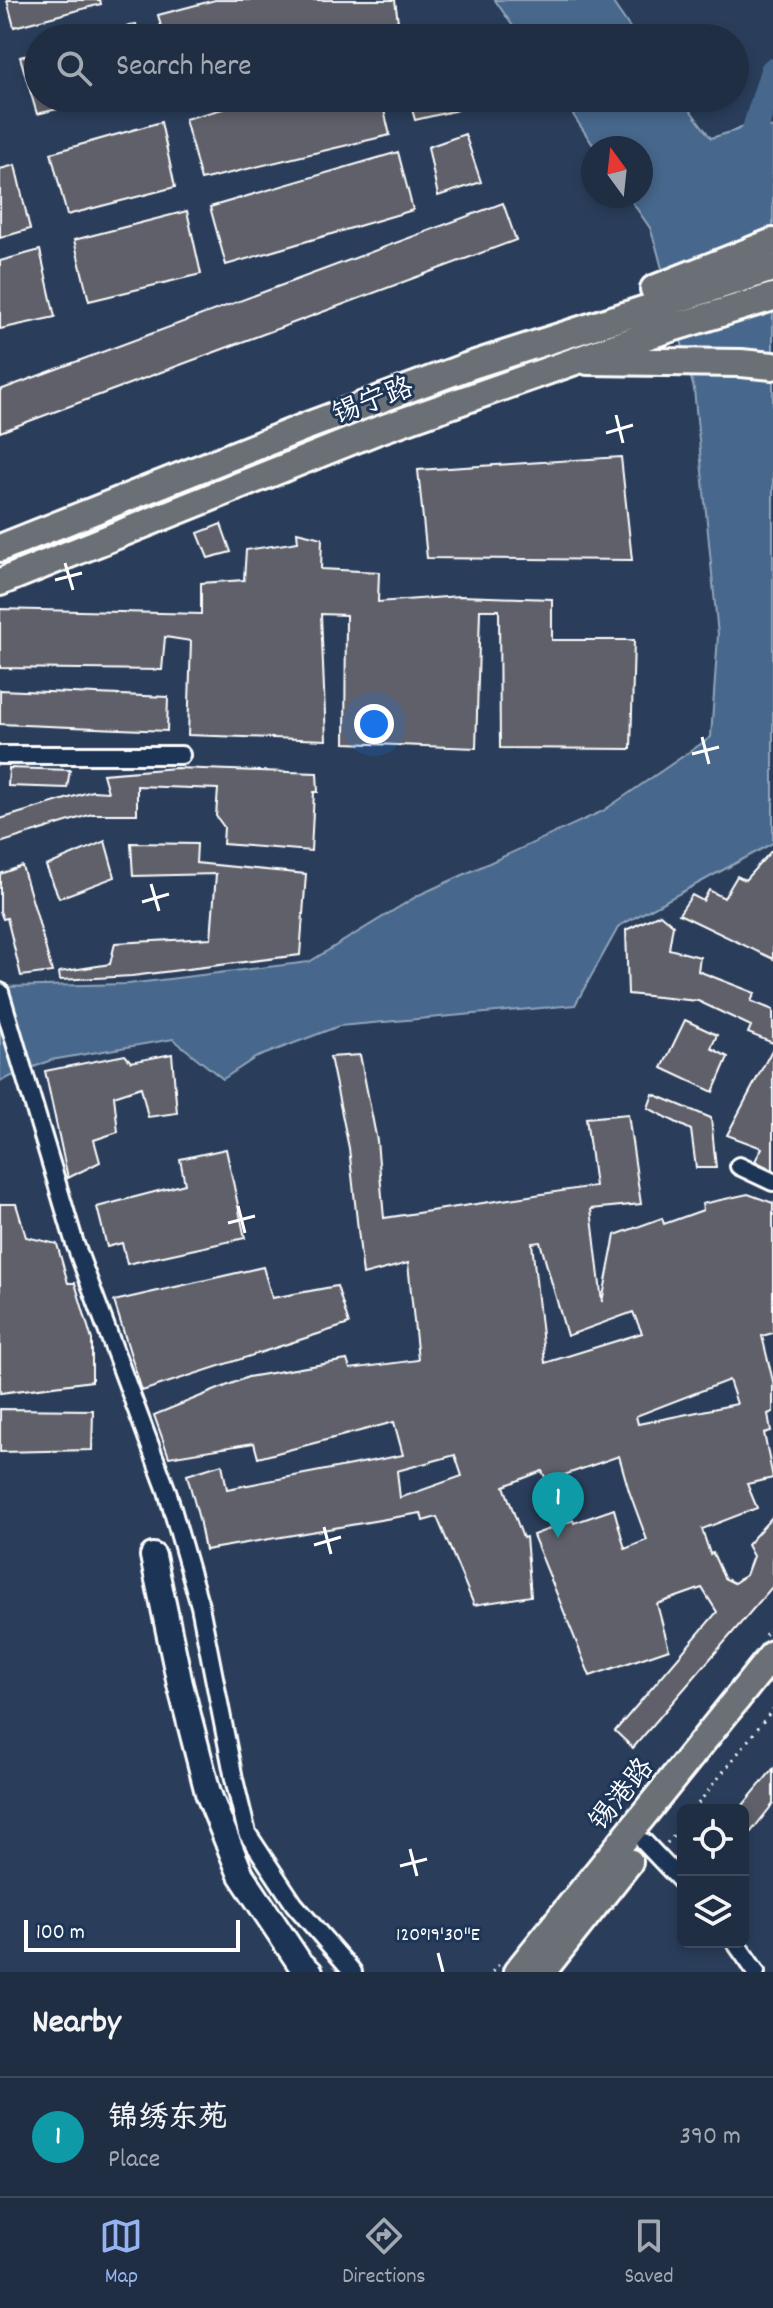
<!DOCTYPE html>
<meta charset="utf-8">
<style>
:root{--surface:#202e44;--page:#2d3a4f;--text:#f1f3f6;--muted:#a2a8b2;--line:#3d4a5d;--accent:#95b2f1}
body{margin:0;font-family:Dekko,"LXGW WenKai TC",sans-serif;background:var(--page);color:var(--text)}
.controls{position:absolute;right:24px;bottom:24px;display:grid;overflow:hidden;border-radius:12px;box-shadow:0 4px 12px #0003}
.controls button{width:72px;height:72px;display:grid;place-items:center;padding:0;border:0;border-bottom:2px solid var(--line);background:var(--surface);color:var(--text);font:40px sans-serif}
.compass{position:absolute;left:581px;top:136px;width:72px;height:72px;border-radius:50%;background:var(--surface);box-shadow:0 4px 12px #0003;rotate:345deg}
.scale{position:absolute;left:24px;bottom:20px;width:216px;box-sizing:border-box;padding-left:8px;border:4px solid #fff;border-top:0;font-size:22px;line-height:28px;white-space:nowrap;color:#fff;-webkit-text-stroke:6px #1d3557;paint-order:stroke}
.you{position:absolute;left:374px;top:724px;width:28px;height:28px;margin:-20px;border:6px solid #fff;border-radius:50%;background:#1a73e8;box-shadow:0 0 0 12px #1a73e833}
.badge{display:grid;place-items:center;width:52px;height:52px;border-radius:50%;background:var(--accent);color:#fff;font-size:26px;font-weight:700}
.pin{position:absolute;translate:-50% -66px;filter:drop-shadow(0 2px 4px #0008)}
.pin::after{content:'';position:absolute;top:42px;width:28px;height:24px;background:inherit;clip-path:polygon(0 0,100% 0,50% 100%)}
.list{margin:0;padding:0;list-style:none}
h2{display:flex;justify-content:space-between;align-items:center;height:104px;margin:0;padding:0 32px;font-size:34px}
h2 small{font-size:26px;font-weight:400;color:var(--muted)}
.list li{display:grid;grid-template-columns:52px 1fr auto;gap:24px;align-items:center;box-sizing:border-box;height:120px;padding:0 32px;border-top:2px solid var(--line)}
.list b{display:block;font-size:30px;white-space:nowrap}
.list p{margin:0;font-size:26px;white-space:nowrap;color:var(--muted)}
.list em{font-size:26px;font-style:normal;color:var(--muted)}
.icon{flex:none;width:44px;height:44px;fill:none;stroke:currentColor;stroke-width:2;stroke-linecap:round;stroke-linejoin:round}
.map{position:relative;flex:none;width:773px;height:1972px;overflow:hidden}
.search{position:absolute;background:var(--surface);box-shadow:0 4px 12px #0003;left:24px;right:24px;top:24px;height:88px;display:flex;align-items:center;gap:20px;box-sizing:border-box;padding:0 28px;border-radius:44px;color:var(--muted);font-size:30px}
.sheet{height:224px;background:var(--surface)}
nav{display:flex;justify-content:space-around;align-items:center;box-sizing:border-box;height:112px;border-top:2px solid var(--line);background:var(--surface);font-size:22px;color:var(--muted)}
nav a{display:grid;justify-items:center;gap:4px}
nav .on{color:var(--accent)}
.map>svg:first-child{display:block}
.water{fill:#46678c;stroke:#90a4ba;stroke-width:2}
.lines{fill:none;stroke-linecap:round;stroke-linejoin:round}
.river{stroke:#46678c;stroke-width:26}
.building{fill:#60606a;stroke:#fff;stroke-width:2;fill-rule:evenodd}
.street-casing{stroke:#fff;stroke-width:22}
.secondary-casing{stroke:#fff;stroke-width:30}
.primary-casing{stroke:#fff;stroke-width:32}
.path{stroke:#fff;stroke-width:3;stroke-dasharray:2 6;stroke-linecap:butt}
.street{stroke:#1d3557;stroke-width:16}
.secondary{stroke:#1d3557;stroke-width:24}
.primary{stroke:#6b7074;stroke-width:26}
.ticks{fill:none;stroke:#fff;stroke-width:3}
.labels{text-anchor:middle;stroke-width:6;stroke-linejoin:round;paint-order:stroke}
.street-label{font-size:28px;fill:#fff;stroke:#1d3557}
.ticks-label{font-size:20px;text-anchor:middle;fill:#fff;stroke:#1d3557;stroke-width:6;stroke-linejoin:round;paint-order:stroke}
</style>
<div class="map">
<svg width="773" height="1972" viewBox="0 0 773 1972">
<rect width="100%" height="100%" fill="#2a3e5b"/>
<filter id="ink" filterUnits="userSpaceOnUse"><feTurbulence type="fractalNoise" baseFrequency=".0125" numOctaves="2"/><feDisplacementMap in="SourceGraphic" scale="16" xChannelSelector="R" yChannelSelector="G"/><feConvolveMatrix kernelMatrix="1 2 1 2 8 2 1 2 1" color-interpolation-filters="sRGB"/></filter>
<g filter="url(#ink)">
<path class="water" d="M495,0H611L637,38H521Z
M562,98H681L711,138L737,130L748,123L773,128V843L619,926L575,1005L339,1026L255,1058L223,1079L173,1039L51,1060L0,1081V987L128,984L309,962L419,895L603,811L711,737L718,635L694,389L656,246L650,228L628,196H641V148H595Z"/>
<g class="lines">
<path class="river" d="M746,158L773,71"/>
</g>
<path class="building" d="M7,0H100L101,4L14,27Z
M215,0H395L398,21L327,38H164L158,15Z
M136,24L139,38H98V35Z
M38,52V98H86V102L37,114L20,57Z
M264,98H381L390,135L201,180L185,119Z
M409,98H454L458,110L415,120Z
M161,122L175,187L67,215L51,153Z
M465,134L481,182L438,196L428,147Z
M398,152L413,210L226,265L210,207Z
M15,165L30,229L0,238V169Z
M503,203L516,240L0,432V390Z
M187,211L201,274L89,301L74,240Z
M40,250L55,317L0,329V261Z
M621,457L632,560L427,558L418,470Z
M221,524L231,552L208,558L198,533Z
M297,532L322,538L321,569L379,572L378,602L460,596L552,599V640H634L631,749L500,748L499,610H480L476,748L345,743L346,615L321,614L326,740L188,735L191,641L165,637L162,670L0,668V609L201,614V583L244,580L246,550L298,542Z
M0,690L168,697L167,731L0,724Z
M9,768L70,770L67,788L8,786Z
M176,768L317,773L318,792H314L311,851L223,844L224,827L216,816L218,789L137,786V814H92L0,843V819L92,791L108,792L103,774Z
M105,841L115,877L59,898L46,866Z
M131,843L197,844L196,863L306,874L300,955L132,976L60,980L59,972L110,964L115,943L211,938L216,874L133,876Z
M773,849V959L679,914L692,895L703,901L709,890L724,898L737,876L745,880Z
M22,866L37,916L52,972L21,976L7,918L3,919L0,911V874Z
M660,914L673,925L669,949L700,957L698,971L755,993L751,1001L773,1010V1043L748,1033L751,1026L698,1001L628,994L626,930Z
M685,1020L717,1035L711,1048L728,1057L713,1092L662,1068Z
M773,1048V1170L755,1161L762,1148L727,1135Z
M172,1054L177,1113L148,1117L141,1087L114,1096L118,1132L94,1140L100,1162L68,1178L45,1071L125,1055L131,1062Z
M360,1055L377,1141L384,1218L595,1186L586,1118L628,1114L641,1204L591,1209L602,1302L615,1235L662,1218L664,1224L703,1210L702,1204L748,1194L773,1203V1333L762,1336L773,1381V1412L768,1414L771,1431L764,1433L773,1478L747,1484L757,1508L702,1529L710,1554L713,1553L724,1578L734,1583L746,1575L753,1556L747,1545L773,1516V1586L633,1748L615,1731L717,1612L702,1588L657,1604L669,1649L590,1676L533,1535L573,1520L574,1523L614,1509L625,1549L647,1540L629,1491L619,1456L547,1481L542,1471L504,1486L523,1538L526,1537L531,1596L474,1605L437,1517L423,1521L421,1513L205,1550L199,1519L187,1475L222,1464L227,1489L403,1455L394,1422L258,1458L254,1443L169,1457L154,1415L248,1377L347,1360L350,1369L418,1360L408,1263L363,1275L349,1148L330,1057ZM540,1242L567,1336L633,1312L642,1333L545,1363L532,1243ZM729,1380L737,1404L638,1424L636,1416ZM455,1455L462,1476L400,1498L397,1471Z
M653,1094L711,1118L716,1168H696L691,1130L648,1108Z
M226,1149L245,1238L127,1264L122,1243L107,1247L97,1207L185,1184L180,1159Z
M0,1204H16L26,1237L57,1244L68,1283H75L92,1340V1381L0,1393Z
M263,1267L272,1298L337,1286L349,1324L142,1391L114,1301Z
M0,1409L93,1410L92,1450L0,1452Z
M773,1769V1804L743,1842V1805Z"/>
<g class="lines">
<g class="street-casing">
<path id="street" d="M0,755H181
M0,992L75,1244L167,1491L200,1606L234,1779L247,1833L294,1904L353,1972
M739,1166L773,1182
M644,1842L683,1883
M735,1942L756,1972"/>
</g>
<g class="secondary-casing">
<path id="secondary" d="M153,1556L180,1684L208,1793L241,1875L299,1962L310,1972"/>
</g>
<g class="primary-casing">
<path id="primary" d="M654,289L773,242
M588,361L741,363L773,366
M0,548L307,426L466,367L773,268
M0,582L376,431L652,334L773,297
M517,1972L773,1654
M542,1972L629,1862"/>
</g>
<path class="path" d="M765,1635L773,1626
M693,1810L773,1709
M667,1843L683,1823
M492,1972L499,1964"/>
<use href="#street" class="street"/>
<use href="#secondary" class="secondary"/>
<use href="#primary" class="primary"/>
</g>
</g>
<path class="ticks" d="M616,415L623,443M606,433L633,425M65,563L73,590M55,580L82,573M702,737L709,764M692,754L719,747M151,884L159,911M142,902L169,894M238,1206L245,1233M228,1223L255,1216M324,1527L331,1554M314,1545L341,1537M410,1849L417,1876M400,1866L427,1859M438,1953L443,1972"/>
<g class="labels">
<g class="street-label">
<text transform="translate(372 399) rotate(-21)" y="10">锡宁路</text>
<text transform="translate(620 1793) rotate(-51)" y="10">锡港路</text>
</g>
</g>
<g class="ticks-label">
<text x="438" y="1940">120°19'30"E</text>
</g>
</svg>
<div class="controls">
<button><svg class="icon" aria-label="locate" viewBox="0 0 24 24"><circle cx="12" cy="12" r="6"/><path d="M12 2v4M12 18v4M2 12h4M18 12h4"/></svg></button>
<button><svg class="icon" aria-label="layers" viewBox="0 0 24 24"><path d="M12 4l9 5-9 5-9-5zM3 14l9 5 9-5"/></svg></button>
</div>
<svg class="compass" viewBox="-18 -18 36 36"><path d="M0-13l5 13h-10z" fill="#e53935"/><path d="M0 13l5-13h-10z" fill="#a2a8b2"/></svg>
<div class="scale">100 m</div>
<div class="you"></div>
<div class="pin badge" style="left:558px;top:1538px;background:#0f9aa8">1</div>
<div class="search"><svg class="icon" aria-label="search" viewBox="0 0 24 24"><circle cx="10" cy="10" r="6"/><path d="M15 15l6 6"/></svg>Search here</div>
</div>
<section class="sheet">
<h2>Nearby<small></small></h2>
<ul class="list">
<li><span class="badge" style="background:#0f9aa8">1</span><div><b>锦绣东苑</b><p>Place</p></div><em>390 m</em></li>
</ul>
</section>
<nav>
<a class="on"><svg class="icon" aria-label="map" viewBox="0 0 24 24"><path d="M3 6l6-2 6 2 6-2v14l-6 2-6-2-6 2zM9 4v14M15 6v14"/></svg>Map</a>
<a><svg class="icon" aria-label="directions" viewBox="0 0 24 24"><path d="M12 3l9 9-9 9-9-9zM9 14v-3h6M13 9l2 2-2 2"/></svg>Directions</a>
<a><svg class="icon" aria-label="saved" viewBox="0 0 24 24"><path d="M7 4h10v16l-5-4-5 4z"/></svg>Saved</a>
</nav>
